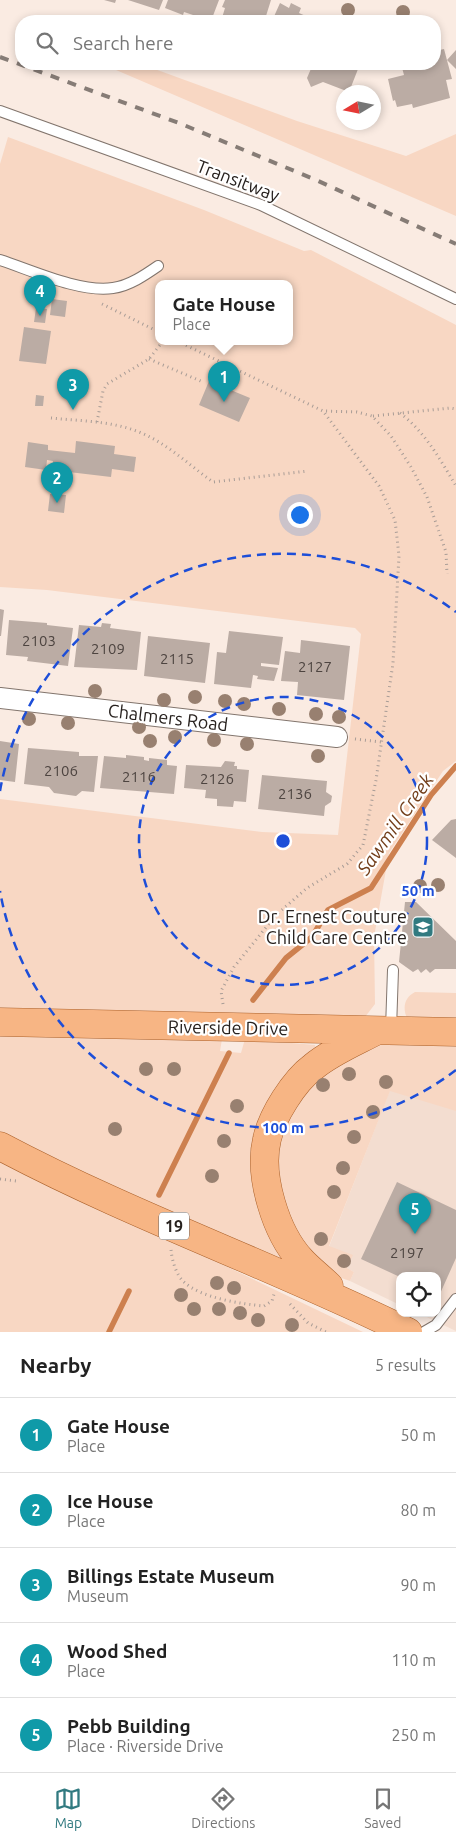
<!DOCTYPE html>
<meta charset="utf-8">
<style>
:root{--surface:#fff;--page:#f6f6f6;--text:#222;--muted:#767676;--line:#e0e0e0;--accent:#317a80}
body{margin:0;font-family:Ubuntu,sans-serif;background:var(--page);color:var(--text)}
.controls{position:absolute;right:15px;bottom:15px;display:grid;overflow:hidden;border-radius:10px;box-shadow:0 2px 8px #0003}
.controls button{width:45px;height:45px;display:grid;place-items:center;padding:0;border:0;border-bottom:1px solid var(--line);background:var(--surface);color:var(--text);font:25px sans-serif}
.compass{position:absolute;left:336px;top:85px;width:45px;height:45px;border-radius:50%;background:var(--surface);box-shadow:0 2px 8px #0003;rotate:260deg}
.you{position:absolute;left:299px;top:514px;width:18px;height:18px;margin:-12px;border:4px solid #fff;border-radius:50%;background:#1a73e8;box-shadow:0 0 0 8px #1a73e833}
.badge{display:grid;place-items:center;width:32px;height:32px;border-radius:50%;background:var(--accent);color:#fff;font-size:16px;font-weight:700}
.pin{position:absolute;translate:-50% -41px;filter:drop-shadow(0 1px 2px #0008)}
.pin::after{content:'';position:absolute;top:26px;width:18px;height:15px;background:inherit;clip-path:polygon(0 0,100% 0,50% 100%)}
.popup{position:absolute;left:155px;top:280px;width:138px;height:65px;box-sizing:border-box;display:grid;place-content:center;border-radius:10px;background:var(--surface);filter:drop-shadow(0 1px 4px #0005);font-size:16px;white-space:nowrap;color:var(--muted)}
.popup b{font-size:19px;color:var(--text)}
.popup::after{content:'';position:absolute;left:50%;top:100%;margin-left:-10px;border:10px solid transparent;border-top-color:var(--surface)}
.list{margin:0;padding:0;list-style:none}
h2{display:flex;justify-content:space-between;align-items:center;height:65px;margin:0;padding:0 20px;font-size:21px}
h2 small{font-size:16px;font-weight:400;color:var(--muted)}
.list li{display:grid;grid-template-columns:32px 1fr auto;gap:15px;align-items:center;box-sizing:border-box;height:75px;padding:0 20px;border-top:1px solid var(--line)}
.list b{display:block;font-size:19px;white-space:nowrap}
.list p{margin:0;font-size:16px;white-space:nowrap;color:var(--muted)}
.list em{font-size:16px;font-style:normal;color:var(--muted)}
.icon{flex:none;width:28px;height:28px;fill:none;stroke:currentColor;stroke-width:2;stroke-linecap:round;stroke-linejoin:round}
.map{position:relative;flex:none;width:456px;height:1332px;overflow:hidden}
.search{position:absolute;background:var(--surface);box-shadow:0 2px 8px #0003;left:15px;right:15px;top:15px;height:55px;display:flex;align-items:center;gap:12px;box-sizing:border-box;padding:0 18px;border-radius:20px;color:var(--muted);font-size:19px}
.sheet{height:440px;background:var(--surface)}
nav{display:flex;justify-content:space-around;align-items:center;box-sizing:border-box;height:70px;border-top:1px solid var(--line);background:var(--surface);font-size:14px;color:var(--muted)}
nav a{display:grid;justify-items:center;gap:2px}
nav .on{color:var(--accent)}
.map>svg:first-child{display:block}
.built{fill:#f3ddd0}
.green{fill:#f8d7c3;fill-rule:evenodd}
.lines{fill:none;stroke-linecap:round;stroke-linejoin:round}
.stream{stroke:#cd804f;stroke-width:5.5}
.building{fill:#bbaca4}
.service-casing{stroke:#82756d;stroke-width:12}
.minor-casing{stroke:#82756d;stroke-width:22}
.primary-casing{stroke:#ab612b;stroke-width:29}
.path{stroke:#a89c96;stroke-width:3;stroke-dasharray:1 4;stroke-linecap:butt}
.service{stroke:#fff;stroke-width:10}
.minor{stroke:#fff;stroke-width:20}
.primary{stroke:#f7b584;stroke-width:28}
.rail{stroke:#867c76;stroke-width:4;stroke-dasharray:9 9;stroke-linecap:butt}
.tree{fill:#988070}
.ring{fill:none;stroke:#1d4ed8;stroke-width:2.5;stroke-dasharray:9 6}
.labels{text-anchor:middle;stroke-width:4.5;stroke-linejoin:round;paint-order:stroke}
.number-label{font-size:15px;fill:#4d4440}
.shield{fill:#fff;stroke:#686462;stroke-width:1}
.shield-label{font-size:16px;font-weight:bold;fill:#28221f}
.street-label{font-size:18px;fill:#28221f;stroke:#fff}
.poi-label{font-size:18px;fill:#28221f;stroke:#fff;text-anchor:end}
.water-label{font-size:19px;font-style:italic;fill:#733f1b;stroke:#fff}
.centre{fill:#1d4ed8;stroke:#fff;stroke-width:2.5}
.ring-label{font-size:15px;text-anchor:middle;font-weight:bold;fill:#1d4ed8;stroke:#fff;stroke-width:4.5;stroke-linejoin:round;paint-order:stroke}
</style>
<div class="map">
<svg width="456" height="1332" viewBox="0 0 456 1332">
<rect width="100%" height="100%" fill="#faebe2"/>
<path class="built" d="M390,1090L456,1097V1331L418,1313H437V1276H400V1305L350,1281L354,1272L347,1268L329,1247Z"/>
<path class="green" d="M102,64H141L297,121L406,156L456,134V216Z
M8,137L204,210L304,251L311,250L456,325V761L443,771L389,853L374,937L375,1004L365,1017L0,1012V799L262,832L338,835L361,634L355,628L47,590L0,587V164ZM159,283H289V341H159Z
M415,992L456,993V1019L407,1018C402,1007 405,997 415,992Z
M0,1036L222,1039L220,1051L241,1053L245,1039L315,1045L316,1049L264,1122L304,1275L0,1133Z
M456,1042V1111L390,1091L329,1246L353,1255L347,1268L354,1272L350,1281L330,1274L284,1221L275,1146L308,1082L373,1045Z
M0,1157L32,1173L363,1332H0Z"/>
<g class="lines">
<path class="stream" d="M253,1000L286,958L312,937L328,910L371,888L431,795L456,766
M159,1195L229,1053
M109,1332L129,1291"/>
</g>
<path class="building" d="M104,0H116L115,3Z
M128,0H163L159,10Z
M168,0H219L211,21L184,12L183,15L165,8Z
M225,0H271L266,16L263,15L261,21H221L225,8L222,7Z
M280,3L289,8L291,3L301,8L299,13L317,21H272Z
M444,49L452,79L446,80L450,98L413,108L412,104L397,107L395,100L393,101L388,79L404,75L401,64H435V51Z
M456,50V69L447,60Z
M313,64H360L349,92L323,82L311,87L307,78Z
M52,299L67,301L65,317L50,315Z
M36,308L47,309L45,323L34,322Z
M24,327L51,331L46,364L19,361Z
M209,381L250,398L239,422L199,405Z
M36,395L44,396L43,406H35Z
M76,441L115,446L114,454L136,457L134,472L112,469L111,477L52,470L53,461L47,460L46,470L25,467L28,442L48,445V450L75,453Z
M50,494L66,495L64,513L48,511Z
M0,609L4,610L1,636H0Z
M9,620L47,623V625L73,628L68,666L27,661L28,657L6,655Z
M102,623L111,624L110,628L141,632L137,670L74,667L79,625L101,627Z
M229,631L283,637L279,665L261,663V666L278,668L274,681L257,679L258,676L253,675L251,688L214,684L217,652L226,653Z
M148,636L210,643L205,683L144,676Z
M301,640L350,646L344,700L297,695L298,682L281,681L285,651L300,653Z
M0,741L19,744L15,782L0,780Z
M28,748L79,752V756H98L94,792L82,791L76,796L54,793L49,787L24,784Z
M126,755L144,757V760L149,761V758L167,760V765L177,766L174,794L100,788L104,756L126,758Z
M225,761L235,762L234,766H237V769L249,770L246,802L234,801L233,807L217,806V799L205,798L206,790L184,788L186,765L221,767Z
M262,775L327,781L326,792L332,796L331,802L325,806L324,816L258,809Z
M456,819V858L432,840L451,820Z
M405,902H416L456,941V969H435L430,973L426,969L421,973L418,969L413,972L399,962Z
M397,1182L456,1210V1258L439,1296L437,1276L400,1277L361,1259Z"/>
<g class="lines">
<g class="service-casing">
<path id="service" d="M0,111L261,205L456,299
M0,260C31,270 80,293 113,288C129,286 145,275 158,266
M391,1029L393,970
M424,1332L436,1325L456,1299"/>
</g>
<g class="minor-casing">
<path id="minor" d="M0,698L337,737"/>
</g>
<g class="primary-casing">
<path id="primary" d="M0,1022L456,1032
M0,1146C132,1216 274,1266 408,1332
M329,1286C320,1277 309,1269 301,1260C276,1233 258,1176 267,1139C272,1116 294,1081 313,1067C331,1052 355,1042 376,1031"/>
</g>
<path class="path" d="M102,304L159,332
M177,341L323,411L357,412L372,416L391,436L411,467L427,497L446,552L447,574
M149,359L203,382
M400,413C425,432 440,459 456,486
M373,416L450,408L456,409
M51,418C80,421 112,421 139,432C167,443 189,465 213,482L308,471
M97,422L103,391L107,384L149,359L163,341
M355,739L381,742
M223,1004L221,991L234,967L276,915L307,888L347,864L363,845L376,780L393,663L399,556L395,520L379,486L323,411
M0,1179L16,1181
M171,1250C172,1260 176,1275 184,1282C201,1298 241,1304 264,1306L272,1301L274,1294
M290,1304L308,1323L326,1332"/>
<use href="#service" class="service"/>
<use href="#minor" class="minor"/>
<use href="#primary" class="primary"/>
<path class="rail" d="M0,57L179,123L316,180L456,244"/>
</g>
<g class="tree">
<circle cx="348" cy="10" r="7"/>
<circle cx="403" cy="12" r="7"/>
<circle cx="95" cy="691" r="7"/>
<circle cx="195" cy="697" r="7"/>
<circle cx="164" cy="700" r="7"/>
<circle cx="225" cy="701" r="7"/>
<circle cx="244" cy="704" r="7"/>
<circle cx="279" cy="709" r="7"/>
<circle cx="316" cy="714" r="7"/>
<circle cx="339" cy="717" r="7"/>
<circle cx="29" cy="719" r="7"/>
<circle cx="68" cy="723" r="7"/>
<circle cx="139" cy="727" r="7"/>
<circle cx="175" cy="737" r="7"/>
<circle cx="214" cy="740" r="7"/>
<circle cx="150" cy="741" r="7"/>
<circle cx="247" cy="744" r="7"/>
<circle cx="318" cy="756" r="7"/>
<circle cx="438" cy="885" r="7"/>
<circle cx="420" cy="886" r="7"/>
<circle cx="146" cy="1069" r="7"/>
<circle cx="174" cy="1069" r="7"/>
<circle cx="349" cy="1074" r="7"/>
<circle cx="386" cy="1082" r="7"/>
<circle cx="323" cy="1085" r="7"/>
<circle cx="237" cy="1106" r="7"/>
<circle cx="373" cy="1112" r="7"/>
<circle cx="115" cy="1129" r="7"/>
<circle cx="354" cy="1137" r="7"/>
<circle cx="224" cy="1141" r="7"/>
<circle cx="343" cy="1168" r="7"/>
<circle cx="212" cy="1176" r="7"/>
<circle cx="334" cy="1192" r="7"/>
<circle cx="321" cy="1239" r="7"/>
<circle cx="344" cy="1261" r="7"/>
<circle cx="217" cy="1283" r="7"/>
<circle cx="234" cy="1288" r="7"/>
<circle cx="181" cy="1295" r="7"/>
<circle cx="194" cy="1309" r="7"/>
<circle cx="219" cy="1309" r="7"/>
<circle cx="240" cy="1313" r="7"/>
<circle cx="258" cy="1320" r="7"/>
<circle cx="292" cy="1325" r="7"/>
</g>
<g class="ring">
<circle cx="283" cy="841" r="144"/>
<path d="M456 1070A287 287 0 0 1 0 891M0 791A287 287 0 0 1 456 612"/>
</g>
<defs>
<g id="school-square" transform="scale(1.125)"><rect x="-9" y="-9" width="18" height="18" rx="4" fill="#317a80" stroke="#fff"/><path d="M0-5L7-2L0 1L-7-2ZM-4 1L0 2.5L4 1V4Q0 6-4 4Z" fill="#fff"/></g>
</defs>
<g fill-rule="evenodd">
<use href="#school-square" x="423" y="927"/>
</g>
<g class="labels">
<g class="number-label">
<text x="39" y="646">2103</text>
<text x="108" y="654">2109</text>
<text x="177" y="664">2115</text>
<text x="315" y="672">2127</text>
<text x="61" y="776">2106</text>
<text x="139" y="782">2116</text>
<text x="217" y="784">2126</text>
<text x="295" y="799">2136</text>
<text x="407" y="1258">2197</text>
</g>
<rect class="shield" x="159" y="1212.5" width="30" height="27" rx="4"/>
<g class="shield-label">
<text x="174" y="1232">19</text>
</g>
<g class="street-label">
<text transform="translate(238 181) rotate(21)" y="6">Transitway</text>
<text transform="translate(168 718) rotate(7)" y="6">Chalmers Road</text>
<text transform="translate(228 1028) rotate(1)" y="6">Riverside Drive</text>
</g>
<g class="poi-label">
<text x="407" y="923">Dr. Ernest Couture<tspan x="407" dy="21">Child Care Centre</tspan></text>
</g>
<g class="water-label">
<text transform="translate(395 824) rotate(-55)" y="7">Sawmill Creek</text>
</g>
</g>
<circle cx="283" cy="841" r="8" class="centre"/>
<g class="ring-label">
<text x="418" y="896">50 m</text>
<text x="283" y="1133">100 m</text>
</g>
</svg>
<div class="controls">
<button><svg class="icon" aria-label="locate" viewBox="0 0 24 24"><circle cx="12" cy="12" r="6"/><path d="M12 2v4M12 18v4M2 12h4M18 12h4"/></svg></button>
</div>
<svg class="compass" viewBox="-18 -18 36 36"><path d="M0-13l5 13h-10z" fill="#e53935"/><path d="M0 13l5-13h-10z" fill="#767676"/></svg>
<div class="you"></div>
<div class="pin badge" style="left:224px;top:402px;background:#0f9aa8">1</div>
<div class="popup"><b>Gate House</b>Place</div>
<div class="pin badge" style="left:57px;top:503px;background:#0f9aa8">2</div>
<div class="pin badge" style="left:73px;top:410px;background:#0f9aa8">3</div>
<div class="pin badge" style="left:40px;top:316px;background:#0f9aa8">4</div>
<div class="pin badge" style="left:415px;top:1234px;background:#0f9aa8">5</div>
<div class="search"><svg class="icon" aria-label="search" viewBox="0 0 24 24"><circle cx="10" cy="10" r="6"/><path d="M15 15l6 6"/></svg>Search here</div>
</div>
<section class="sheet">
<h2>Nearby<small>5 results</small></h2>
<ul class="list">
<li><span class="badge" style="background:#0f9aa8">1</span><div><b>Gate House</b><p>Place</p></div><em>50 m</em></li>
<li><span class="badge" style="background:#0f9aa8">2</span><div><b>Ice House</b><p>Place</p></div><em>80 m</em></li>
<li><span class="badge" style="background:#0f9aa8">3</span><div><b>Billings Estate Museum</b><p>Museum</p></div><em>90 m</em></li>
<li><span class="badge" style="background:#0f9aa8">4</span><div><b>Wood Shed</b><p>Place</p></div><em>110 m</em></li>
<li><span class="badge" style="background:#0f9aa8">5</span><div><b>Pebb Building</b><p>Place · Riverside Drive</p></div><em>250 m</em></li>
</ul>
</section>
<nav>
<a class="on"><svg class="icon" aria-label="map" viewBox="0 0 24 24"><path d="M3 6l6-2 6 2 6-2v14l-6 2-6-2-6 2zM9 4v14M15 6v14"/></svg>Map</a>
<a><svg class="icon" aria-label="directions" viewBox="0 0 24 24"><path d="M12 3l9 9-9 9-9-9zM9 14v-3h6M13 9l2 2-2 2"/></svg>Directions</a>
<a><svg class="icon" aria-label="saved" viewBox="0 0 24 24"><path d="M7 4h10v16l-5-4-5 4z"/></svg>Saved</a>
</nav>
